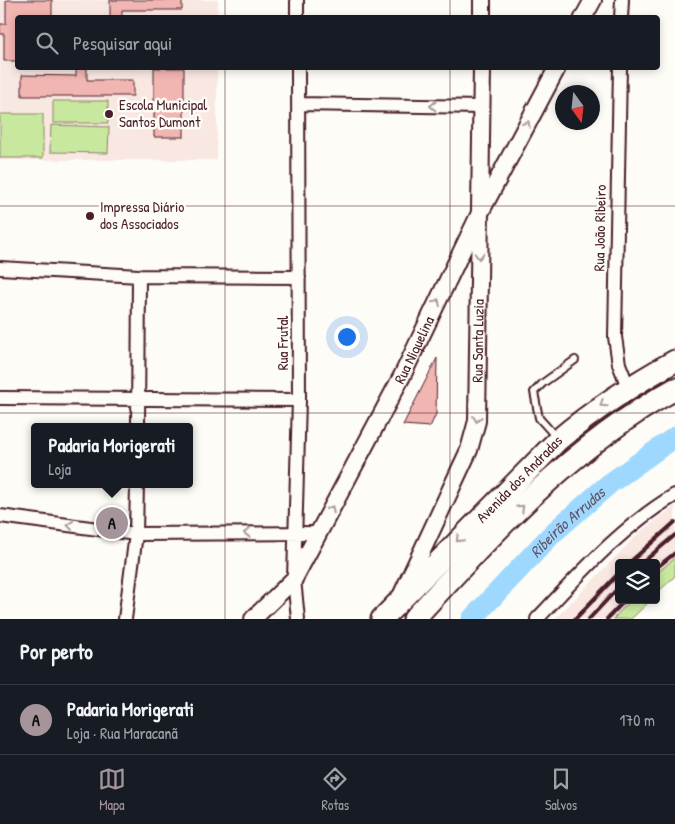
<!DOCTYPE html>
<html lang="pt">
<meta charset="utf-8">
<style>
:root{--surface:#171b24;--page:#20242c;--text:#f1f3f6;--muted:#9ea1a6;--line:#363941;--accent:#a6949b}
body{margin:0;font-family:"Patrick Hand",sans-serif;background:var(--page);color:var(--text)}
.controls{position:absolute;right:15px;bottom:15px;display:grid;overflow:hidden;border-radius:5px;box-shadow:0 2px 8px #0003}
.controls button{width:45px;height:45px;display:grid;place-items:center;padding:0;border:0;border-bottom:1px solid var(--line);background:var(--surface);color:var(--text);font:25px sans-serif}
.compass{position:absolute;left:555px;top:85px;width:45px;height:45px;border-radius:50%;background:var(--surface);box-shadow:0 2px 8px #0003;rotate:165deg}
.you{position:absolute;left:346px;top:336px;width:18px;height:18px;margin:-12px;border:4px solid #fff;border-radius:50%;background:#1a73e8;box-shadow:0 0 0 8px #1a73e833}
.badge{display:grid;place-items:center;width:32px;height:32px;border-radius:50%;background:var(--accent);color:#111;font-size:16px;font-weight:700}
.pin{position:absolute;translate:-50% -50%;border:2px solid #fff;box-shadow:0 1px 5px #0006}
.popup{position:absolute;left:31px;top:423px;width:162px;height:65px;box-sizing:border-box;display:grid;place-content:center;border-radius:5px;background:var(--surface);filter:drop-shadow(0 1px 4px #0005);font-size:16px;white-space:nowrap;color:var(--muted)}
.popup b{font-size:19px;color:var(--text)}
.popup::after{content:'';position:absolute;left:50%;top:100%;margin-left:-10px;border:10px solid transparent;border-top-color:var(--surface)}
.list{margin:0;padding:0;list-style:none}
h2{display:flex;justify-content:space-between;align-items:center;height:65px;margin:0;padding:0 20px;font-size:21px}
h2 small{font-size:16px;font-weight:400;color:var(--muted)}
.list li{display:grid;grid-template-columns:32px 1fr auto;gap:15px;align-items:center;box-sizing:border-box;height:70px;padding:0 20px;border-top:1px solid var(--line)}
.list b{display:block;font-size:19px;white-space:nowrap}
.list p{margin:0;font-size:16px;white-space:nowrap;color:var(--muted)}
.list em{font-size:16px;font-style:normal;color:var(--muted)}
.icon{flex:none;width:28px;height:28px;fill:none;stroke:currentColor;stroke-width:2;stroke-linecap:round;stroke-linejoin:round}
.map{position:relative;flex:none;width:675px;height:619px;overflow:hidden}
.search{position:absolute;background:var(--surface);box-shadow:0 2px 8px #0003;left:15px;right:15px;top:15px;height:55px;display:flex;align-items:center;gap:12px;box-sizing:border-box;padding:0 18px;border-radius:5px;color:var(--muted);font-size:19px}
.sheet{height:135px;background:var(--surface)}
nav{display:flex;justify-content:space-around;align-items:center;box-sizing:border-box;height:70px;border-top:1px solid var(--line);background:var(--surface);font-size:14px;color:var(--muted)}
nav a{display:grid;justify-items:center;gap:2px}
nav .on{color:var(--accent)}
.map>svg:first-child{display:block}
.built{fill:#f9e7e2}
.green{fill:#c9e89f;stroke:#8a8465}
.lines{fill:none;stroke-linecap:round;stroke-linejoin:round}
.river{stroke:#9ed8fe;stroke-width:21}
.building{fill:#f1b5b2;stroke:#4a1f2b}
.service-casing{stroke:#4a1f2b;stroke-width:10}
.minor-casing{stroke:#4a1f2b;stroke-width:16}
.tertiary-casing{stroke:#4a1f2b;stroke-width:20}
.primary-casing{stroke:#4a1f2b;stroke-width:25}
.service{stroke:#fdfcf7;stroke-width:6}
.minor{stroke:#fdfcf7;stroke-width:12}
.tertiary{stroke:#fdfcf7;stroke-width:16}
.primary{stroke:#fdfcf7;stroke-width:21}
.rail{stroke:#4a1f2b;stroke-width:4}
.oneway{stroke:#ac999b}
.grid{fill:none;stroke:#4a1f2b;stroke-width:1;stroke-opacity:0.55}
.poi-dot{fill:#4a1f2b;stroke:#fdfcf7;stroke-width:2}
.labels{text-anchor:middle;stroke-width:5;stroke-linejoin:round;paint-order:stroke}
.poi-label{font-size:15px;fill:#4a1f2b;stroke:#fdfcf7;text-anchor:start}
.street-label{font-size:15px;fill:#4a1f2b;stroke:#fdfcf7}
.water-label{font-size:16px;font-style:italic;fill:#63566a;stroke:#fdfcf7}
</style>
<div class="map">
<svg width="675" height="619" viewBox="0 0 675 619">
<rect width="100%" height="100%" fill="#fdfcf7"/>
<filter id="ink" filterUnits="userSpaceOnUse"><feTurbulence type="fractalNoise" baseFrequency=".02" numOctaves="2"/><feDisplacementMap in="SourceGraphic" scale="10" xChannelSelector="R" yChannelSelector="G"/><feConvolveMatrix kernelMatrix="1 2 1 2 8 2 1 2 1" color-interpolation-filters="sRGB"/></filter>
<g filter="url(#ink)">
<path class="built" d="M0,0H218L217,17L18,18V68H217V160H0Z
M675,506V572L656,590V563H619V600H646L625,619H555L639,533Z"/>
<path class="green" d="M53,101H108V123H53Z
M0,114H43V158H0Z
M51,125L109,127L108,153L50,152Z
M675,558V576L656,594V574Z
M631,600H651L631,619H613Z"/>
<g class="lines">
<path class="river" id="s1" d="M472,619L553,533L609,484L675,437"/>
</g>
<path class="building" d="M6,0H52V18H18V61H4V34H0V24H6Z
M110,0H182V10H122V18H110Z
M76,68H87V80H133V96H22V75L76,76Z
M154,68H184V137H154Z
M437,358L436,414L430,427L403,425Z"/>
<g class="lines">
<g class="service-casing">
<path id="service" d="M556,437L539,418L534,392L543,383L575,360"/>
</g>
<g class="minor-casing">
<path id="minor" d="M297,0V18
M621,18L622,0
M298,68L299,400L294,579L298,619
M620,68L615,337L619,364L628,387
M298,104L482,107
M0,268L139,276L299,277
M0,398L299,400
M138,427L139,276
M0,516L136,534L318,533
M125,619L136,534L137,484
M537,619C580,574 621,527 675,495"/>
</g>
<g class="tertiary-casing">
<g id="tertiary">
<path d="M482,18V0"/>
<path d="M583,18L593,0"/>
<path id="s2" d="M402,594L469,450L477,421L482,68"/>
<path id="s3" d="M253,619L294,579L402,376L480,213L557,68"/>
</g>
</g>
<g class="primary-casing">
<g id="primary">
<path id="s4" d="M382,619L558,440C595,409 633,384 675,361"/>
<path d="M414,619C491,534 573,445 675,389"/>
</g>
</g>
<use href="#service" class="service"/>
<use href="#minor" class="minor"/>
<use href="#tertiary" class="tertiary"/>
<use href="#primary" class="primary"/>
<path class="rail" d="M629,563L675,522
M642,563L675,535
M656,568L675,553
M575,619L619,573
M589,619L619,587
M607,619L625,600"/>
</g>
<defs><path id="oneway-chevron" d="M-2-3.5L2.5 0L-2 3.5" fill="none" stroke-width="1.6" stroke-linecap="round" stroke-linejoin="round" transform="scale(1.25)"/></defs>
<g class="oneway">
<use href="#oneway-chevron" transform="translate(433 106) rotate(-179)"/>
<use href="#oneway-chevron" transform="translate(527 124) rotate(-62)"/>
<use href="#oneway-chevron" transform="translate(479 256) rotate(91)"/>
<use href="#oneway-chevron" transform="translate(437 302) rotate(-64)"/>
<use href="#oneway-chevron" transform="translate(603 404) rotate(145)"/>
<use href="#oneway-chevron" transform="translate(477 419) rotate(97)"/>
<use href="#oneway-chevron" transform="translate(521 508) rotate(-45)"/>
<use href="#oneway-chevron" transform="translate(331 509) rotate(-62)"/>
<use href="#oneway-chevron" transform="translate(70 525) rotate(-172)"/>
<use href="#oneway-chevron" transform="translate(247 533) rotate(179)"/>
<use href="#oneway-chevron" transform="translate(459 539) rotate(135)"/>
</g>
</g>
<path class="grid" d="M225,0V18M450,0V18M225,68V619M450,68V619M0,206H675M0,413H675"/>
<g class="poi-dot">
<circle cx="109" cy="114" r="5"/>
<circle cx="90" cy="216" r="5"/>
</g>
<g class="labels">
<g class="poi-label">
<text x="119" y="110">Escola Municipal<tspan x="119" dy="17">Santos Dumont</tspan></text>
<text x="100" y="212">Impressa Diário<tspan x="100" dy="17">dos Associados</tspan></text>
</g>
<g class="street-label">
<text transform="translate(600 228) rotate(-89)" y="5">Rua João Ribeiro</text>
<text dy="5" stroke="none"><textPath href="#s2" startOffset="269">Rua Santa Luzia</textPath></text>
<text transform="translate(283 343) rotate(-90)" y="5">Rua Frutal</text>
<text dy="5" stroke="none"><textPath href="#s3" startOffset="316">Rua Niquelina</textPath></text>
<text dy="5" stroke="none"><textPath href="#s4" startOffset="196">Avenida dos Andradas</textPath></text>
</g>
<g class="water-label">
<text dy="6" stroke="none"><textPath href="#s1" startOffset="136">Ribeirão Arrudas</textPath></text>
</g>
</g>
</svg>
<div class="controls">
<button><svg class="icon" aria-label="layers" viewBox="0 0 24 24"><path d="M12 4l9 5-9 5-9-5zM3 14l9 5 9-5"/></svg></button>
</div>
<svg class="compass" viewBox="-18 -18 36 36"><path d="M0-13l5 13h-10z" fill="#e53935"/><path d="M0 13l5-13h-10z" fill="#9ea1a6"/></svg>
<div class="you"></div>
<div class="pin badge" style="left:112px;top:523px">A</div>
<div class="popup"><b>Padaria Morigerati</b>Loja</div>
<div class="search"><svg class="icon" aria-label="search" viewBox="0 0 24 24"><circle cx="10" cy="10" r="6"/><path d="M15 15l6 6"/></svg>Pesquisar aqui</div>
</div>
<section class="sheet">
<h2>Por perto<small></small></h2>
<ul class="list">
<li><span class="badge">A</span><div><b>Padaria Morigerati</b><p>Loja · Rua Maracanã</p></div><em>170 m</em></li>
</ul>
</section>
<nav>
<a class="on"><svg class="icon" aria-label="map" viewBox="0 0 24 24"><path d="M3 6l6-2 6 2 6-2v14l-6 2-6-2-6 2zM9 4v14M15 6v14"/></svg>Mapa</a>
<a><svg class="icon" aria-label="directions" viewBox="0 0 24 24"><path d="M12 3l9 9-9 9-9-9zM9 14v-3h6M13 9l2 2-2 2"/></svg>Rotas</a>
<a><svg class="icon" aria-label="saved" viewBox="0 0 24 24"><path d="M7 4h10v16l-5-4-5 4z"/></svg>Salvos</a>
</nav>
